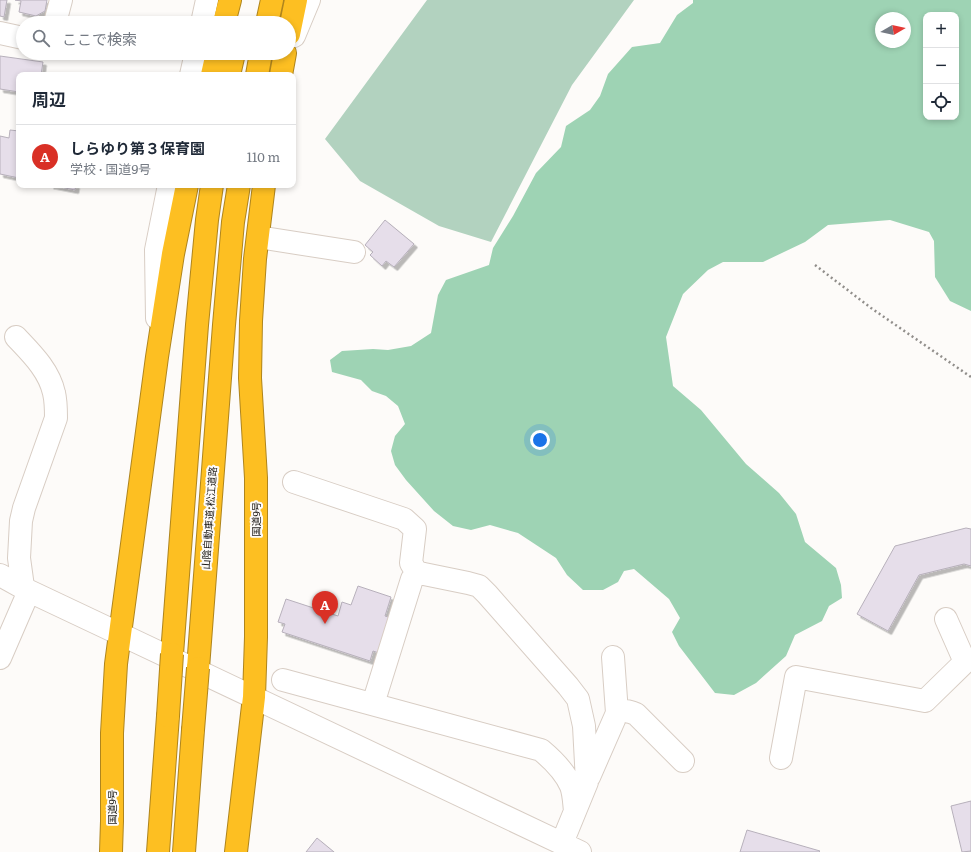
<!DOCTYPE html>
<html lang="ja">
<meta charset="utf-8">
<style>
:root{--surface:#fff;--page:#f6f6f7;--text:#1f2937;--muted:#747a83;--line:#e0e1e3;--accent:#d93025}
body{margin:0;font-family:Literata,"Noto Sans JP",serif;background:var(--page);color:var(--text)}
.controls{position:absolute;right:12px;top:12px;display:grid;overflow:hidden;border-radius:8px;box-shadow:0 2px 6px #0003}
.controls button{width:36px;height:36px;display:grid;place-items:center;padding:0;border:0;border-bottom:1px solid var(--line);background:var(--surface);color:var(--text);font:20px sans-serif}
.compass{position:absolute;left:875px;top:12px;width:36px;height:36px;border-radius:50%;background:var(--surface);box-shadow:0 2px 6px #0003;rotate:81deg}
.you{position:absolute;left:540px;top:440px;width:14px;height:14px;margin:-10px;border:3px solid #fff;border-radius:50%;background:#1a73e8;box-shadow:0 0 0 6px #1a73e833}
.badge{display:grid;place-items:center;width:26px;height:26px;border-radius:50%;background:var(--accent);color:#fff;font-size:13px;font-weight:700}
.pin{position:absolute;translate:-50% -33px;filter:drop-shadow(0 1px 2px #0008)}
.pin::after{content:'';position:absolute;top:21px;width:14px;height:12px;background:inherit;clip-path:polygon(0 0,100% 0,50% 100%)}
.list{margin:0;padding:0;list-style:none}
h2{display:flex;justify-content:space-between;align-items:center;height:52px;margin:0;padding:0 16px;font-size:17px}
h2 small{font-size:13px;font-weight:400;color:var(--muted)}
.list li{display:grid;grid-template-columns:26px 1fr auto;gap:12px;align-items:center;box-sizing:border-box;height:64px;padding:0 16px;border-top:1px solid var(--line)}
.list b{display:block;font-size:15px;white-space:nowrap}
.list p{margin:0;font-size:13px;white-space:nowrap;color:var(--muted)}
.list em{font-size:13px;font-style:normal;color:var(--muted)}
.icon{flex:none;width:22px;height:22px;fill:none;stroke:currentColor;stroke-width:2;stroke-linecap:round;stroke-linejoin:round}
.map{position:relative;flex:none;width:971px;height:852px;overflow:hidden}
.search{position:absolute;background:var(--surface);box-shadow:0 2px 6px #0003;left:16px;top:16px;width:280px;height:44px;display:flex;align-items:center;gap:10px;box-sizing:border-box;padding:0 14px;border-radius:22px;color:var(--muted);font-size:15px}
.panel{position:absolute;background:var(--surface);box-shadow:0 2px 6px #0003;left:16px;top:72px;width:280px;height:116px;border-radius:8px}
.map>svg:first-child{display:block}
.green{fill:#b2d2bf}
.forest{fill:#9ed3b4;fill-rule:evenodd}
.building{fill:#e6deea;stroke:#b7b0bb;filter:url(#shadow)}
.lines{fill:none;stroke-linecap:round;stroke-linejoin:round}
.minor-casing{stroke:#d8cdc4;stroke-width:24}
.highway-casing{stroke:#af851e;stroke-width:24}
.path{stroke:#918e8b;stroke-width:2.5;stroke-dasharray:2 3;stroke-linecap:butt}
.minor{stroke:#fff;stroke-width:22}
.highway{stroke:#fdbf22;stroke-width:22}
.highway-bridge-casing{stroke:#af851e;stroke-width:24;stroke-linecap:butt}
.highway-bridge{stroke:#fdbf22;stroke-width:22}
.labels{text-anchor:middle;stroke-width:4;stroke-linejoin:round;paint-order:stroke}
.street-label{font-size:10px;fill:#1d1a16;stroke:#fdfbf9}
</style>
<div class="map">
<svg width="971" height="852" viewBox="0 0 971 852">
<defs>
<filter id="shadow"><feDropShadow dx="3.5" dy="3.5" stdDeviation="0" flood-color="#0004"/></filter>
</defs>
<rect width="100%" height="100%" fill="#fdfbf9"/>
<path class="green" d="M427,0H634L572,85L491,242L439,226L360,181L325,139Z"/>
<path class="forest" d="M693,0H971V311L950,301L935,277L934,241L929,232L890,220L828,225L805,242L763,262H723L708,270L683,294L666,337L673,386L701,410L746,464L779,493L796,514L805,542L836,568L841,585L842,598L829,606L822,621L795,635L786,656L756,683L734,695L715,693L679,646L672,632L680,618L669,599L634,569L624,571L618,582L603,590H583L567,575L556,558L518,533L490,525L471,530L453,526L434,511L406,480L395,465L391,451L395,436L405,424L398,406L386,396L372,391L361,380L332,372L330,360L342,351L373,349L388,350L411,346L431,333L438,295L446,280L489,265L493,248L513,216L536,173L561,147L566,126L590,110L600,96L608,74L632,47L660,43L677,15L693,3ZM926,15H956V117H926ZM881,18H905V42H881Z"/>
<path class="building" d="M0,0H7L4,17L0,16Z
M15,0H47L45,11L36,16L19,12L21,1Z
M0,56L43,62L41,75H19V92L0,89Z
M10,130L19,131V178L0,174V136L9,138Z
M50,185H76L75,190Z
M385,220L414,244L394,267L386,261L382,266L370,255L373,252L365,245Z
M966,528L971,529V566L964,564L919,575L888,631L857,614L895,546Z
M358,586L391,597L385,616L394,619L382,654L373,651L370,661L282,632L285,624L278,622L286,599L338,616L342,602L351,605Z
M971,801V851L962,852L951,806Z
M747,830L820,851L819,852H740Z
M317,838L334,852H306Z"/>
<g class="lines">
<g class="minor-casing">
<path id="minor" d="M55,23L61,0
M202,23L207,0
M0,33L23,38
M294,36L309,0
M191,75L196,53
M258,237L354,252
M157,318L156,250L169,185
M16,337C31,353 49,370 54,393C56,401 56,409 56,418L24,508L21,521L19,558L23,587
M294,482L404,519L415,529L411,563L417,573
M0,575L29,591L120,634L580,852
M613,657L617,713
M0,658L29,591
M283,680L541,750C553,760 565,772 571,786C574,794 574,803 575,811
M373,704L412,579L417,573L424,574L468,583L479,586L487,594L568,686L578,699L584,726L587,782L562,843
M781,758L796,677L925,701L965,662L946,619
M589,777L617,713C625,710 628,711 636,714L683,761"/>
</g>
<g class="highway-casing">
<path id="highway" d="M224,23L230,0
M267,23L272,0
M289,34L296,0
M212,75L217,53
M229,75L234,53
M257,75L261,53
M281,75L285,53
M172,654L197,325L207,220L212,185
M198,668L224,325L233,222L239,185
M111,852L112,821V733L116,664L157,357L173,254L187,185
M158,852L168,716
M184,852L193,730
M236,852L254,697L256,637V478L250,378L251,321L255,259L264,185"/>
</g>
<path class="path" d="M815,265L871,308L971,377"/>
<use href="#minor" class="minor"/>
<use href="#highway" class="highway"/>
<g class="highway-bridge-casing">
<path id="highway-bridge" d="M168,716L172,654
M193,730L198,668"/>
</g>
<use href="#highway-bridge" class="highway-bridge"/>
</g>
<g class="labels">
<g class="street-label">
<text transform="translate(209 518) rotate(-86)" y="4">山陰自動車道;松江道路</text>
<text transform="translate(256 519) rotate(-90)" y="4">国道9号</text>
<text transform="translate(112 807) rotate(-90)" y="4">国道9号</text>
</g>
</g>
</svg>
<div class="controls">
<button>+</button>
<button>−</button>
<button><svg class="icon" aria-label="locate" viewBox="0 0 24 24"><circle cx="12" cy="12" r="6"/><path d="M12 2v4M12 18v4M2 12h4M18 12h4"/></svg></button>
</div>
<svg class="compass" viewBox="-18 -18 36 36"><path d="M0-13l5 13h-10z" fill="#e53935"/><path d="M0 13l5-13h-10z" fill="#747a83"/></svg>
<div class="you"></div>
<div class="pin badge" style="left:325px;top:624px">A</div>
<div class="search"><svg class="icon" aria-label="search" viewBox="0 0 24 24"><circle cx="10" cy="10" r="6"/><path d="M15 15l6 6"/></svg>ここで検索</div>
<section class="panel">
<h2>周辺<small></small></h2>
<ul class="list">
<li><span class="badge">A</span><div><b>しらゆり第３保育園</b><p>学校 · 国道9号</p></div><em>110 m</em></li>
</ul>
</section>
</div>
